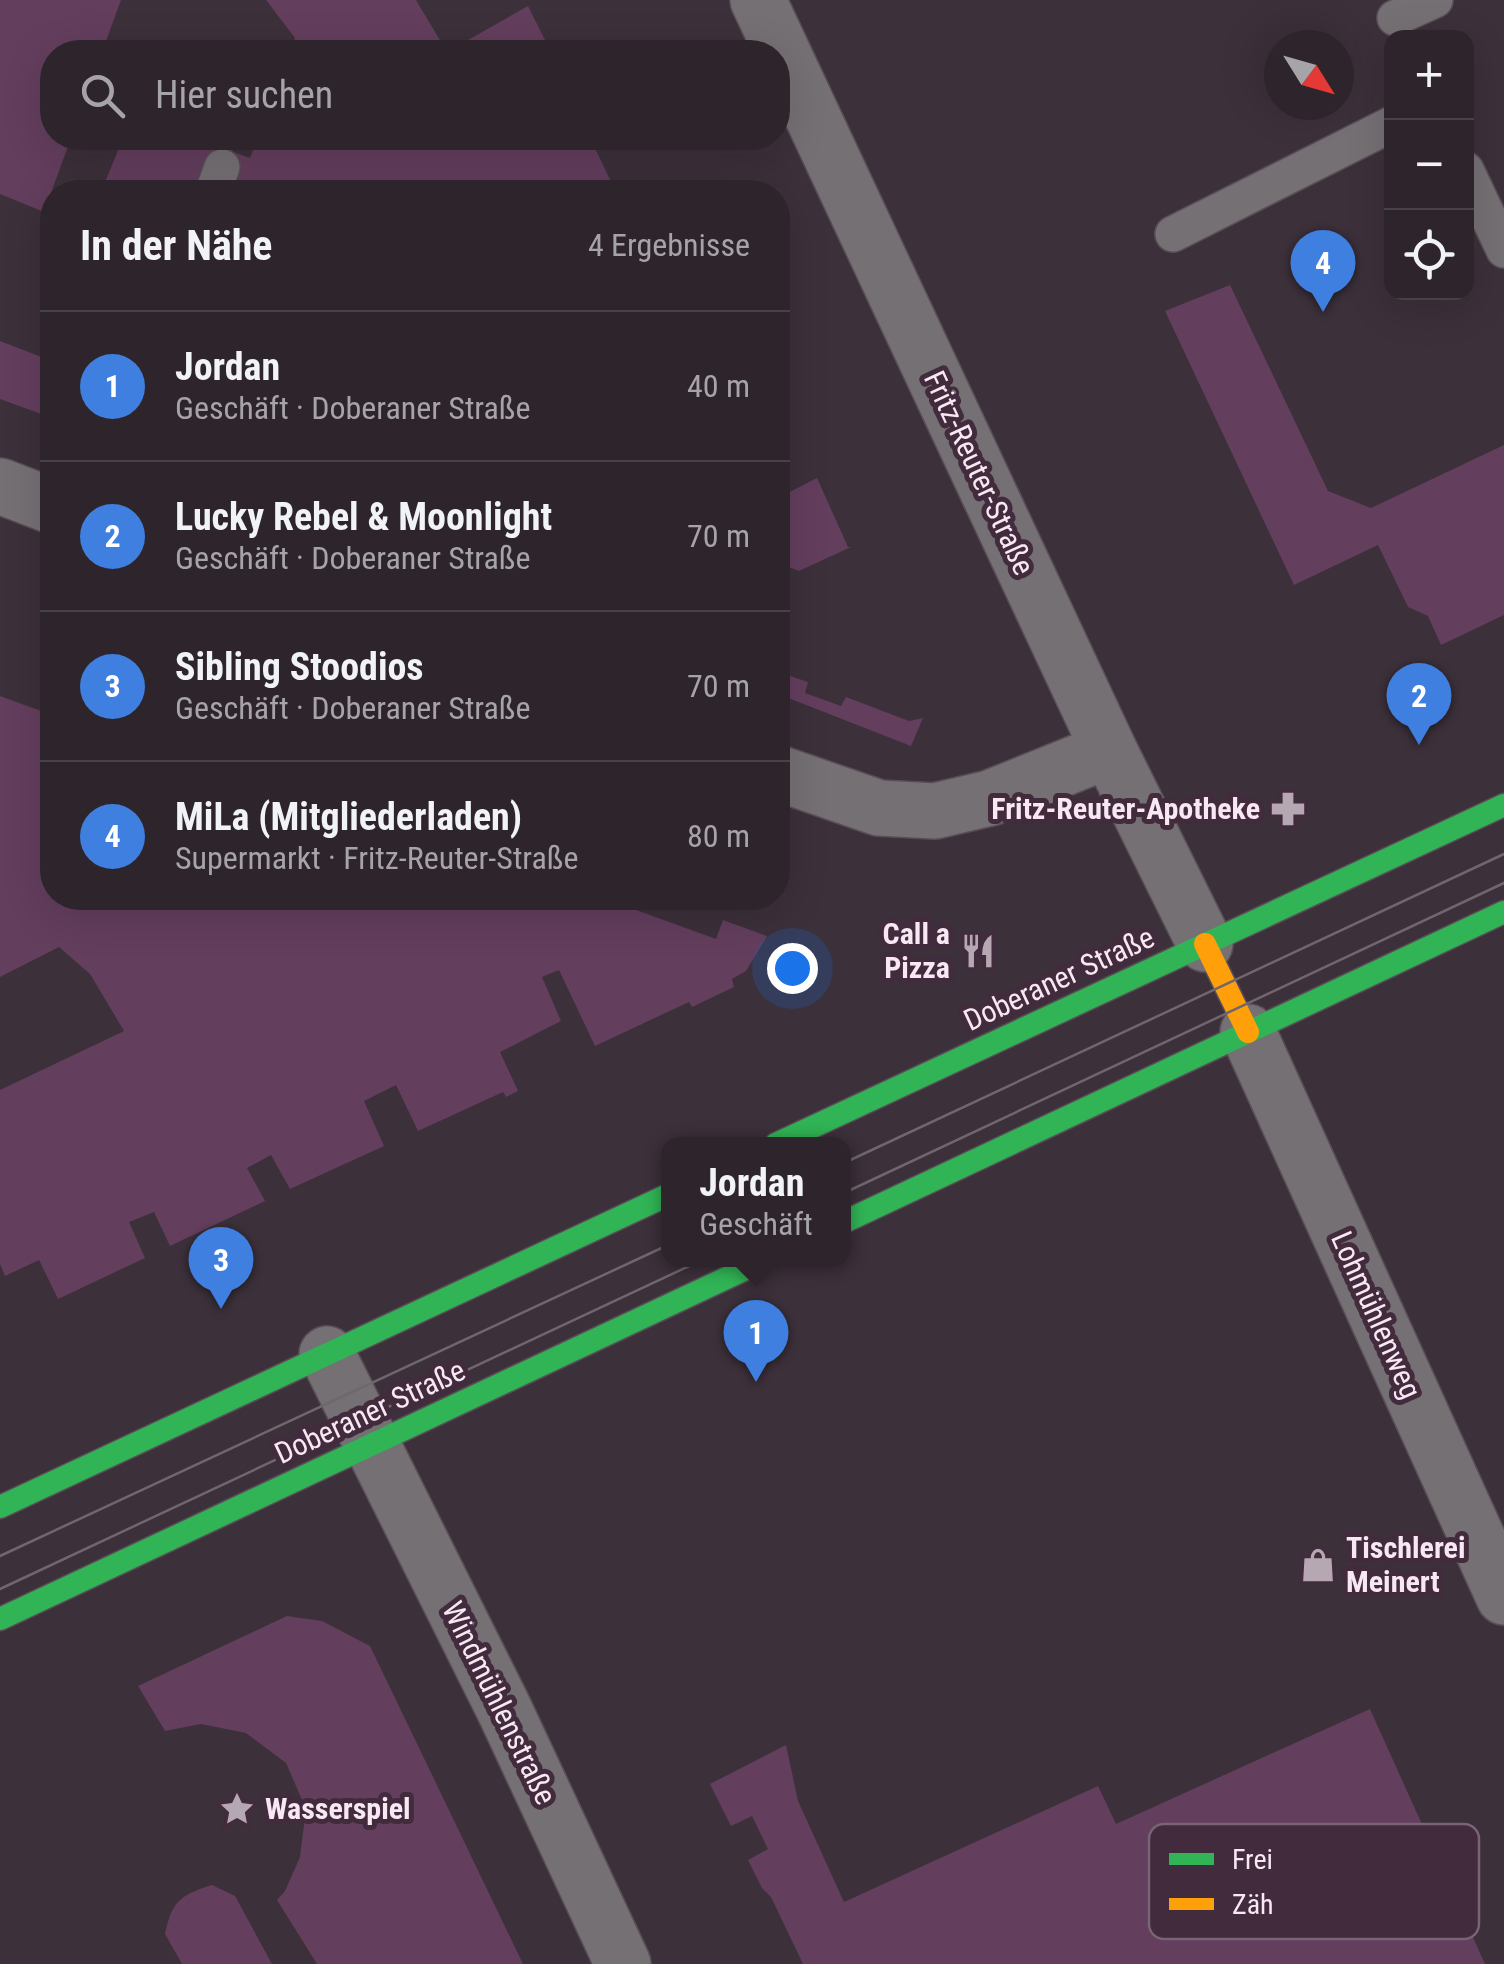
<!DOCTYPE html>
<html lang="de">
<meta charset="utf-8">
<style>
:root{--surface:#2d242c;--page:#352c34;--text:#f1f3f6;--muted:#a7a4a9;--line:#484148;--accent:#8abfa5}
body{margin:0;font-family:"Roboto Condensed",sans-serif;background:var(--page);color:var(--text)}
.controls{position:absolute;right:30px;top:30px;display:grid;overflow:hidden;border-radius:20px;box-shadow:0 10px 40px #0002}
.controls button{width:90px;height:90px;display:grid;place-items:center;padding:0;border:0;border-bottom:2px solid var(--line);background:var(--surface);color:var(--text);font:50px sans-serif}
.compass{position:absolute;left:1264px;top:30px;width:90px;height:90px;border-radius:50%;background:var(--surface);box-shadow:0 10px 40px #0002;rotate:127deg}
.you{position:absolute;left:792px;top:968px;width:35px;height:35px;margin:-25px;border:8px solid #fff;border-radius:50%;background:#1a73e8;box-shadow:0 0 0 15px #1a73e833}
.badge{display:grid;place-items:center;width:65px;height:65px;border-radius:50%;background:var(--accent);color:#fff;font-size:32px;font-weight:700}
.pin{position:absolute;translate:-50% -82px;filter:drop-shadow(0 2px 5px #0008)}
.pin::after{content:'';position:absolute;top:52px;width:35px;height:30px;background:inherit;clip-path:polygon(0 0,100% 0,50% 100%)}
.popup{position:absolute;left:661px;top:1137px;width:190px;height:130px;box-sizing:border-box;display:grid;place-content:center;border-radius:20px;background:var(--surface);filter:drop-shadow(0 2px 8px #0005);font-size:32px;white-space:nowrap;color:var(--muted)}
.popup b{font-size:38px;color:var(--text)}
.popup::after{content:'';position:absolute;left:50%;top:100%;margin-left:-20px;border:20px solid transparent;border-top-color:var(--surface)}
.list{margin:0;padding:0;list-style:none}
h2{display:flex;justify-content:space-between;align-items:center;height:130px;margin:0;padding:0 40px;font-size:42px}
h2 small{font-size:32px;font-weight:400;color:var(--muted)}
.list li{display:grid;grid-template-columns:65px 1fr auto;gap:30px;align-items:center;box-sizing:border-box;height:150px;padding:0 40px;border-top:2px solid var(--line)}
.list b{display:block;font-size:38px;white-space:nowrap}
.list p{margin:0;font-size:32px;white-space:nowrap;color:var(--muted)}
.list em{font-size:32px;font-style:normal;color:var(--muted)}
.icon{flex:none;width:55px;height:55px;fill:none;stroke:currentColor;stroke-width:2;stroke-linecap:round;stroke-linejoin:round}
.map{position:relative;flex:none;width:1504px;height:1964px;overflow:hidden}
.search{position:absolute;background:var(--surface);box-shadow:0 10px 40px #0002;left:40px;top:40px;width:750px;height:110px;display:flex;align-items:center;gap:25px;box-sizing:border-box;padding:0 35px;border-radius:40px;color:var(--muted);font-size:38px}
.panel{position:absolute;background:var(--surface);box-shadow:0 10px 40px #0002;left:40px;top:180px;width:750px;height:730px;border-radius:40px}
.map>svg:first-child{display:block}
.green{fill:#633e5d}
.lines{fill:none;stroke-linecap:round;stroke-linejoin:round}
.lane-casing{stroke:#594e57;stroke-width:38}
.street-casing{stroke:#594e57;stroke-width:58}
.fast-casing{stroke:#594e57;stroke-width:25}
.slow-casing{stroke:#594e57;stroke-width:25}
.lane{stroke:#757074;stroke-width:35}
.street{stroke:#757074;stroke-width:55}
.fast{stroke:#30b455;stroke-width:22}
.slow{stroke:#ff9f0a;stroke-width:22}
.tram{stroke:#6f676d;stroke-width:2.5}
.labels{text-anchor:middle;stroke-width:10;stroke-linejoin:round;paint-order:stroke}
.street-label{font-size:30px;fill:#f7e8f3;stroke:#412b3d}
.poi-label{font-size:30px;font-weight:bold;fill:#f7e8f3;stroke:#412b3d;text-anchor:end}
.key{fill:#412b3d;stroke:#786474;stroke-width:2.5}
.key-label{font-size:28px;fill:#f7e8f3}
</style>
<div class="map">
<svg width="1504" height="1964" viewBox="0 0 1504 1964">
<rect width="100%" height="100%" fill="#3c303a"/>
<path class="green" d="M0,0H121L102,52H52V138H71L44,212L0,194Z
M266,0H416L447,52L528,6L551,52H289L295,38Z
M123,138H194L250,158L258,138H590L616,192H101Z
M1230,285L1328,491L1371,508L1504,445V615L1441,645L1428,616L1408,607L1378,545L1294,585L1165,311Z
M0,341L52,361V418L0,399Z
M817,478L848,547H851L799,571L778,563V498Z
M778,672L808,682L805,693L841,706L846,697L909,721L923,718L911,746L778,694Z
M0,696L52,715V898H603L716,939L723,920L767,936L746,971L732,979L734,987L692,1007L689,1002L595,1046L559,970L542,977L561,1021L500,1052L518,1091L506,1097L503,1092L418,1131L396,1085L364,1101L384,1146L290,1189L271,1155L247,1168L265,1201L170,1246L154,1212L129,1222L145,1258L58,1299L39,1260L5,1276L0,1264V1090L124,1031L90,974L59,947L0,977Z
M287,1616L322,1621L370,1646L523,1964H317L277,1900L285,1891L300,1857L306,1809L286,1763L246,1733L201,1724L165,1731L138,1686Z
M1370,1709L1485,1964H803L771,1897L762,1888L748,1860L768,1849L752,1816L731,1826L710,1784L786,1745L798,1801L844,1902L1098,1786L1116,1824Z
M212,1885L235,1896L272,1964H182L165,1934C172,1901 180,1895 212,1885Z"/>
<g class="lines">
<g class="lane-casing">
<path id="lane" d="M1395,18L1435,0
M1466,170L1504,250
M213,192L222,167
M1173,234L1392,124"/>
</g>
<g class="street-casing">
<path id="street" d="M758,0L1109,750L1205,944
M0,486L52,506
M778,773L879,808L935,811L990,798L1109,750
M1248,1032L1504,1597
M327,1354L505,1711L623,1964"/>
</g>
<g class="fast-casing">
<path id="fast" d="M776,1144L1504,805
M844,1222L1504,912
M0,1507L668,1195
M0,1619L765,1260"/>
</g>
<g class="slow-casing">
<path id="slow" d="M1205,944L1248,1032"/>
</g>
<use href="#lane" class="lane"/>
<use href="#street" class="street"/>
<use href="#fast" class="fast"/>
<use href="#slow" class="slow"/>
<path class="tram" d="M844,1163L1504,854
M844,1193L1504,883
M0,1556L668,1245
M0,1589L702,1260"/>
</g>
<defs>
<g id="pharmacy-bare" transform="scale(2.7)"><path d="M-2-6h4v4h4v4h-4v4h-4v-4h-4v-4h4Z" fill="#b6a8b2" stroke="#412b3d" stroke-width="2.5" paint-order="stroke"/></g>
<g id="restaurant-bare" transform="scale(2.7)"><path d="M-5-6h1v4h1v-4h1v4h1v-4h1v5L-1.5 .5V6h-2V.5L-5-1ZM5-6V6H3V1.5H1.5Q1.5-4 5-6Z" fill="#b6a8b2" stroke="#412b3d" stroke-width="2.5" paint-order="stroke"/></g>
<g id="shop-bare" transform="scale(2.7)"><path d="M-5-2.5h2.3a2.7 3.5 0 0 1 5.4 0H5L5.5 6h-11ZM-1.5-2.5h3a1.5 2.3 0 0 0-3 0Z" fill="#b6a8b2" stroke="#412b3d" stroke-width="2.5" paint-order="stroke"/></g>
<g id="sight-bare" transform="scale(2.7)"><path d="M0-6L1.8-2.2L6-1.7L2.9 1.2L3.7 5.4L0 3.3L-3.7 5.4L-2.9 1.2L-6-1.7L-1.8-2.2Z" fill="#b6a8b2" stroke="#412b3d" stroke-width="2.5" paint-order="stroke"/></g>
</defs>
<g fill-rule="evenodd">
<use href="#pharmacy-bare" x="1288" y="809"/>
<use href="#restaurant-bare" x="978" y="951"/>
<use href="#shop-bare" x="1318" y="1565"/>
<use href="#sight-bare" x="237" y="1809"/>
</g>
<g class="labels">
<g class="street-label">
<text transform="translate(979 473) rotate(65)" y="10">Fritz-Reuter-Straße</text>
<text transform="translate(1059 979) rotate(-25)" y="10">Doberaner Straße</text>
<text transform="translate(1376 1315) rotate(66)" y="10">Lohmühlenweg</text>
<text transform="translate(370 1412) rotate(-25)" y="10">Doberaner Straße</text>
<text transform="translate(499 1703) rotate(64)" y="10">Windmühlenstraße</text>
</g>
<g class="poi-label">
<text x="1260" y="819">Fritz-Reuter-Apotheke</text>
<text x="950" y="944">Call a<tspan x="950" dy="34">Pizza</tspan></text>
<text x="1346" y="1558" text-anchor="start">Tischlerei<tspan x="1346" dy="34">Meinert</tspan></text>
<text x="265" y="1819" text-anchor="start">Wasserspiel</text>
</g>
</g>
<rect x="1149" y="1824" width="330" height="115" rx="15" class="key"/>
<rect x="1169" y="1853" width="45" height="12" fill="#30b455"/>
<rect x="1169" y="1898" width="45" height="12" fill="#ff9f0a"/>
<g class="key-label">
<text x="1232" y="1869">Frei</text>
<text x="1232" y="1914">Zäh</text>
</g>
</svg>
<div class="controls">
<button>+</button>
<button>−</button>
<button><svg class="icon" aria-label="locate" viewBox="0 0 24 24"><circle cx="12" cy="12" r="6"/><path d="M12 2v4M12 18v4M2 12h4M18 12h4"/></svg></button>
</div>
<svg class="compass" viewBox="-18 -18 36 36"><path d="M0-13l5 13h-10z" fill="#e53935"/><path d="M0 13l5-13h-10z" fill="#a7a4a9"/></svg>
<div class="you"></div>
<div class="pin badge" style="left:756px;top:1382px;background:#3f7fe0">1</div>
<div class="popup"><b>Jordan</b>Geschäft</div>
<div class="pin badge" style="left:1419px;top:745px;background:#3f7fe0">2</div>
<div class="pin badge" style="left:221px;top:1309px;background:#3f7fe0">3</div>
<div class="pin badge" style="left:1323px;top:312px;background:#3f7fe0">4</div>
<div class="search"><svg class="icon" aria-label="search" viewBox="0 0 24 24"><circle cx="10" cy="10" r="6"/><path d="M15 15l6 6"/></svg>Hier suchen</div>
<section class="panel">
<h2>In der Nähe<small>4 Ergebnisse</small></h2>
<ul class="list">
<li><span class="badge" style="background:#3f7fe0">1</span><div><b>Jordan</b><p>Geschäft · Doberaner Straße</p></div><em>40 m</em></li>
<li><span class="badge" style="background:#3f7fe0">2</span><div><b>Lucky Rebel &amp; Moonlight</b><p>Geschäft · Doberaner Straße</p></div><em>70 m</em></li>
<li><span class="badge" style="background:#3f7fe0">3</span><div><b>Sibling Stoodios</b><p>Geschäft · Doberaner Straße</p></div><em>70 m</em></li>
<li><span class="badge" style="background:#3f7fe0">4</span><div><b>MiLa (Mitgliederladen)</b><p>Supermarkt · Fritz-Reuter-Straße</p></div><em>80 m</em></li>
</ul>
</section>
</div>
